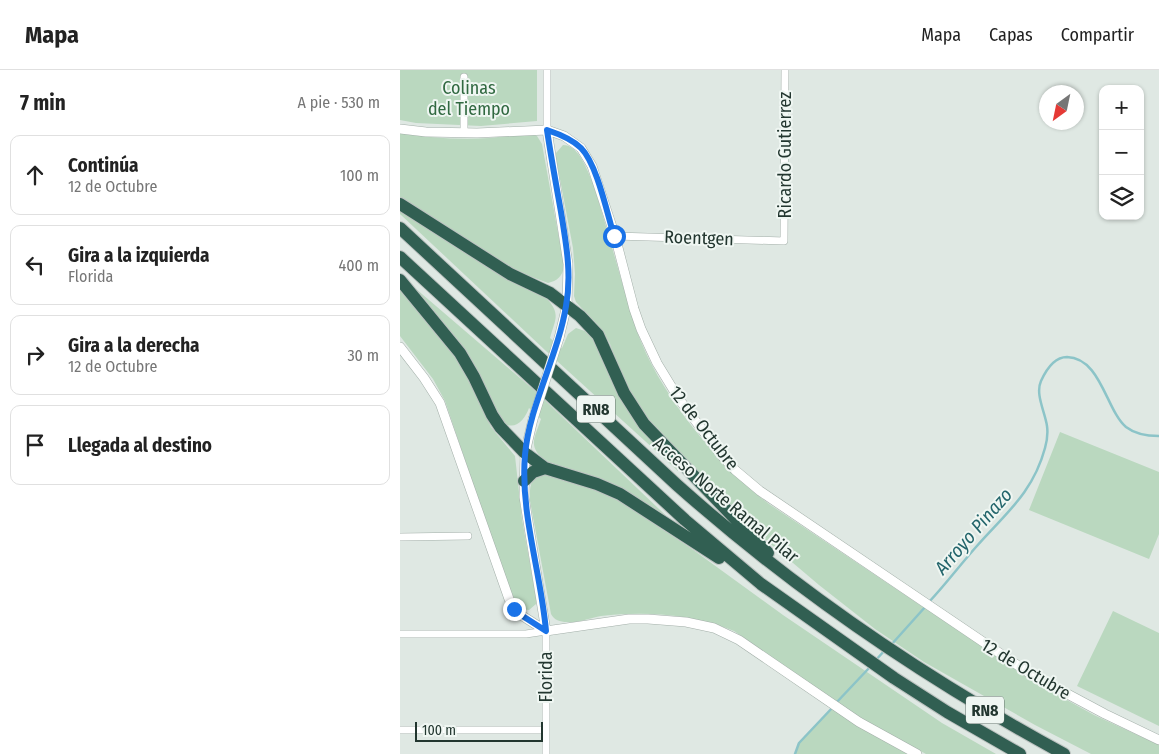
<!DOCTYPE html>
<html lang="es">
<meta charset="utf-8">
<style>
:root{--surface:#fff;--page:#f2f2f2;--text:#222;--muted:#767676;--line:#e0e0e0}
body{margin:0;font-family:"Fira Sans Condensed",sans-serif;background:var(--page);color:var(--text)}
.controls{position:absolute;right:15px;top:15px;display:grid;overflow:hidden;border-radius:10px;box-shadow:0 1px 4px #0004}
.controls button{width:45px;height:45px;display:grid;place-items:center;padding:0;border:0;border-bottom:1px solid var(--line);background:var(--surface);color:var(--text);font:25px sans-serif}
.compass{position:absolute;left:639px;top:15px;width:45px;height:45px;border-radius:50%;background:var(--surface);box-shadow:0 1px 4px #0004;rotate:213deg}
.scale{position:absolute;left:15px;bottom:12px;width:128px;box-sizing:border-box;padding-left:5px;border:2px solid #22362f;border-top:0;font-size:14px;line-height:18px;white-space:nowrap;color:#22362f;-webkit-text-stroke:4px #eff6f2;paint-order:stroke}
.stop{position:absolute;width:15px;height:15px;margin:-11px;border:4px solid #1a73e8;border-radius:50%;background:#fff}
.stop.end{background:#1a73e8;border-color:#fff;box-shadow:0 1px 5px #0008}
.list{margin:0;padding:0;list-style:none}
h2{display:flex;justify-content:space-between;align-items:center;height:65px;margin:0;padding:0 20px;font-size:21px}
h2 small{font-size:16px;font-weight:400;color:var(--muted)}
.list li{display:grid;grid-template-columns:32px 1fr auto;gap:15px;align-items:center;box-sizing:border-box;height:80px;margin:0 10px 10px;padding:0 10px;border:1px solid var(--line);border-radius:10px}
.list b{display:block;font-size:19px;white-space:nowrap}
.list p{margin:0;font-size:16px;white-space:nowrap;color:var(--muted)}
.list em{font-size:16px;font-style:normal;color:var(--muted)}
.icon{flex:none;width:28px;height:28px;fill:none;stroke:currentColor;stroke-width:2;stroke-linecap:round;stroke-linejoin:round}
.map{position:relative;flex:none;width:759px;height:684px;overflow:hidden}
header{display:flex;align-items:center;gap:30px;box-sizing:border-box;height:70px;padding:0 25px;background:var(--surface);border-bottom:1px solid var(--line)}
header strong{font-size:24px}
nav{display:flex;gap:28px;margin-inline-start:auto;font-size:18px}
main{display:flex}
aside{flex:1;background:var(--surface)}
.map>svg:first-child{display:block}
.green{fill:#bad8bf}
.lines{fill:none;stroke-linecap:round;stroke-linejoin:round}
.stream{stroke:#8cc4c8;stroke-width:2.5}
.minor-casing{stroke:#a3afa9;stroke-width:8}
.tertiary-casing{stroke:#a3afa9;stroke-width:10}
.motorway-casing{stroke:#bdc3c1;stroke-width:14}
.minor{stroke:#fff;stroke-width:7}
.tertiary{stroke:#fff;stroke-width:9}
.motorway{stroke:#315f52;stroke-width:12}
.tertiary-bridge-casing{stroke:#a3afa9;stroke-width:10;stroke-linecap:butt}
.tertiary-bridge{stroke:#fff;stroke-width:9}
.route{stroke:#1a73e8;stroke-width:6}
.labels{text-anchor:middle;stroke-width:4;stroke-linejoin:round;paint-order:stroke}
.shield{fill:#eff6f2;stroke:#60706a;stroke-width:1}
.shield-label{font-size:16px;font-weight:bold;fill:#22362f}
.park-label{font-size:18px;fill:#316941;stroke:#eff6f2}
.street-label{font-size:18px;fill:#22362f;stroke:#eff6f2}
.water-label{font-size:19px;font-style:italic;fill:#23656b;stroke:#eff6f2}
</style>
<header>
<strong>Mapa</strong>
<nav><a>Mapa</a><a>Capas</a><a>Compartir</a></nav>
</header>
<main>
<aside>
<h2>7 min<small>A pie · 530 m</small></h2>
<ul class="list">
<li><svg class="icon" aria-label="ahead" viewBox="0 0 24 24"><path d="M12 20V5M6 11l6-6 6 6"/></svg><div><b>Continúa</b><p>12 de Octubre</p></div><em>100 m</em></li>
<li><svg class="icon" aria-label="left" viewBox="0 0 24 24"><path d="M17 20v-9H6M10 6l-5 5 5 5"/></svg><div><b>Gira a la izquierda</b><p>Florida</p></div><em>400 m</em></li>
<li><svg class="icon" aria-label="right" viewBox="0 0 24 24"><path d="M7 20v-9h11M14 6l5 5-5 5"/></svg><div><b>Gira a la derecha</b><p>12 de Octubre</p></div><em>30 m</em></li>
<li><svg class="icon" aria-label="arrive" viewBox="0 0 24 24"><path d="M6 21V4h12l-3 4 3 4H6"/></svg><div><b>Llegada al destino</b></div></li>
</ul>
</aside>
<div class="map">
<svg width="759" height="684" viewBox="0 0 759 684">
<rect width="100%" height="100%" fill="#dfe8e3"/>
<path class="green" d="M0,0H137V51L81,56L16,53L0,50Z
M0,63C29,68 61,70 90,68C105,67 122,60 137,66L142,74L164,196C163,206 157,211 148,213L108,198L0,129Z
M163,75C179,75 187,100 193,113C203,145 212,177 221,209C228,231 233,253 242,274C266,331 320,397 369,434L638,614L694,645L759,675V684H691L635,655L524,592L475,559L419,515L347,454L254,358L240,339L219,301L210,274L201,259L176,232L174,226L175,204L173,178L156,88V83Z
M0,141L147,229C161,244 155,250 150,268L162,278L168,264L176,258L185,261L192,266L279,398L278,401L146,281L0,144Z
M0,215L62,296L91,357L115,386L122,449L136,528V534L129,540L121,539L116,533L103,502L45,331L33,309L0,266Z
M15,218L134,320L280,459L147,393C127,376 134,370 141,349L129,338C125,349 116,361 103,353Z
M660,362L759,402V464L749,489L629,440Z
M146,404L189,417L221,432L292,479L383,545L542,653L596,684H526L460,648L334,561C293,544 246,541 201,546C190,548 178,553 167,552C160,552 154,550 151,544L130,431C130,421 129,415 135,407Z
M713,541L759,563V656L677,616Z
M434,636L517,684H395L399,673Z"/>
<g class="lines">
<path class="stream" d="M529,532C546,514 560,495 576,477C605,444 633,423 645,378C647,371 648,363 647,356C645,342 635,324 641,311C646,300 654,287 667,287C701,288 706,340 726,357C735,364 749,366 759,366
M491,575L526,536
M475,591L485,580
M436,633L470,597
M395,684L399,673L433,637"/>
<g class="minor-casing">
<path id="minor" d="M147,0V60
M64,7V63
M215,166L384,171L385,0
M0,467L68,466
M0,564H126L146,561V684
M0,660H146"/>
</g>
<g class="tertiary-casing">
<path id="tertiary" d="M0,59L26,62L77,63L147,60L164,66L181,78L192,96L215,166L234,239L241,259L257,293L279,329L322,386L335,400L360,421L632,605L705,644L759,670
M147,60L168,194L167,235L159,268
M0,277L24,308L40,333L109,529L114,539L121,545L146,561L229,549H248L286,552L314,558L339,570L459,652L517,684
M133,349L125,383L124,427L146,561"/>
</g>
<g class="motorway-casing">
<path id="motorway" d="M0,134L110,204L150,223L180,246L198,265L224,323L244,354L368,483
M0,158L277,415C395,520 526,609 664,684
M0,187L285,450L361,514L494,608L547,642L620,684
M0,210L60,283L74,307L92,345L100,357L125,383L145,398L197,414L220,424L319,488
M124,411L133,402L145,398"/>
</g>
<use href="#minor" class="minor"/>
<use href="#tertiary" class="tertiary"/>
<use href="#motorway" class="motorway"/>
<g class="tertiary-bridge-casing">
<path id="tertiary-bridge" d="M133,349L159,268"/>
</g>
<use href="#tertiary-bridge" class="tertiary-bridge"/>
</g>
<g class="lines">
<path class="route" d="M114,539L121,545L146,561C141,502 120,444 125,385C129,336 158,286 166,236C172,204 166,173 161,142C156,114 151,87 147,60C159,64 172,69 181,78C197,94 207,143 214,166"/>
</g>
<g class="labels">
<g class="shield">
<rect x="177" y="325.5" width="38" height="27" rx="4"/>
<rect x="566" y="626.5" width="38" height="27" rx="4"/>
</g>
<g class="shield-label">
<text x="196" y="345">RN8</text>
<text x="585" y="646">RN8</text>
</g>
<g class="park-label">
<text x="69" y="24">Colinas<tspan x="69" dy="21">del Tiempo</tspan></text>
</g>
<g class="street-label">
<text transform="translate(385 85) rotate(-90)" y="6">Ricardo Gutierrez</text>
<text transform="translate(299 168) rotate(2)" y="6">Roentgen</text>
<text transform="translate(304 358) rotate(52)" y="6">12 de Octubre</text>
<text transform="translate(326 430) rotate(40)" y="6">Acceso Norte Ramal Pilar</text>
<text transform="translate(626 599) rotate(31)" y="6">12 de Octubre</text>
<text transform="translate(146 607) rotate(-90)" y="6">Florida</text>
</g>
<g class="water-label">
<text transform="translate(573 461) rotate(-49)" y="7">Arroyo Pinazo</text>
</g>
</g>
</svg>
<div class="controls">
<button>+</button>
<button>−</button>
<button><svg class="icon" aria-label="layers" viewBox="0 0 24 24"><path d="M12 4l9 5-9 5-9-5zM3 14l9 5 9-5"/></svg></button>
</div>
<svg class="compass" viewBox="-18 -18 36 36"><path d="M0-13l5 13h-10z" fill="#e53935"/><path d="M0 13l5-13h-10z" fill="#767676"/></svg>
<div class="scale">100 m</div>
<div class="stop" style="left:214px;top:166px"></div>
<div class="stop end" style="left:114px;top:539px"></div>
</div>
</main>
